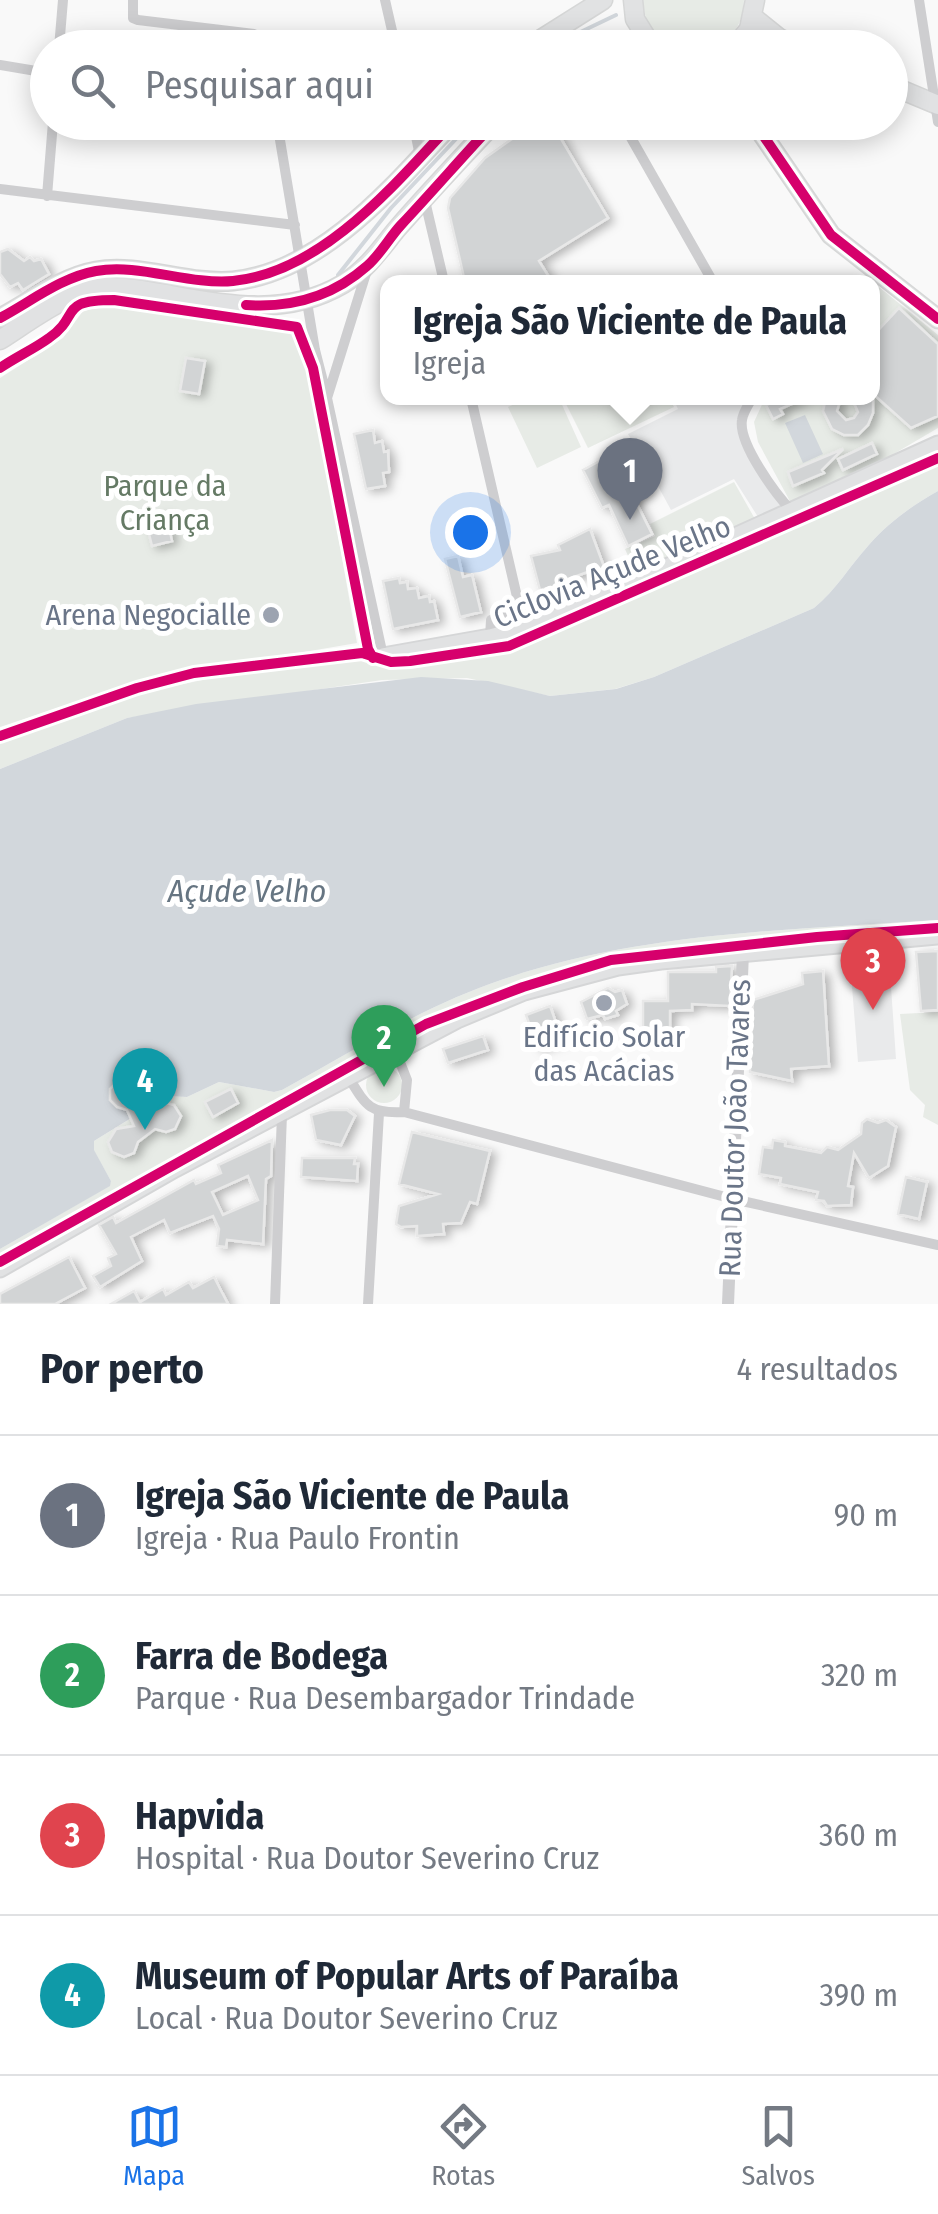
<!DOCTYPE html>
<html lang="pt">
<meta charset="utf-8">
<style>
:root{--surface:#fff;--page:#f2f2f3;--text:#1f2937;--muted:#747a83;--line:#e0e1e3;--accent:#1a73e8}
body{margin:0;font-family:"Fira Sans Condensed",sans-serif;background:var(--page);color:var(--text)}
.you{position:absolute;left:470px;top:532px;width:35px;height:35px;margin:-25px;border:8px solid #fff;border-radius:50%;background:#1a73e8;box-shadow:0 0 0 15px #1a73e833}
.badge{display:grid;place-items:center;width:65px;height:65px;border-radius:50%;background:var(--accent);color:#fff;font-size:32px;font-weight:700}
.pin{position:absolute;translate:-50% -82px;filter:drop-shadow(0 2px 5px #0008)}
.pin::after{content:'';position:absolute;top:52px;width:35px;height:30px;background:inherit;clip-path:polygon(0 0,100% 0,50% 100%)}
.popup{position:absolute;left:380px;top:275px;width:500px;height:130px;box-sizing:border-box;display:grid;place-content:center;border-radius:20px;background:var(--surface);filter:drop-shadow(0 2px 8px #0005);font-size:32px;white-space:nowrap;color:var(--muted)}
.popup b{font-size:38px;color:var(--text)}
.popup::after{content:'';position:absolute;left:50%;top:100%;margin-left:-20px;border:20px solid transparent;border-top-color:var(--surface)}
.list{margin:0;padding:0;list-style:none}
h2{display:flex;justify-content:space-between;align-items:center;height:130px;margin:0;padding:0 40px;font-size:42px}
h2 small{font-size:32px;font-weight:400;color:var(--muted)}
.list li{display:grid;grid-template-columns:65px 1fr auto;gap:30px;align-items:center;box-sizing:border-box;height:160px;padding:0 40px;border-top:2px solid var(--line)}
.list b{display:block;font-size:38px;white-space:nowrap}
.list p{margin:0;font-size:32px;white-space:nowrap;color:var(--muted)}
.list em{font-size:32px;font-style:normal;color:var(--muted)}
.icon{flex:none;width:55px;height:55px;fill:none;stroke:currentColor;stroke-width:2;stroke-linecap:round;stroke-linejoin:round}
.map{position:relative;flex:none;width:938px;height:1304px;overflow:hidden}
.search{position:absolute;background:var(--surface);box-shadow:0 5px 25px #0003;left:30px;right:30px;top:30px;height:110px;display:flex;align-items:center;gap:25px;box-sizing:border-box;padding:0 35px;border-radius:55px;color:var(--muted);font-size:38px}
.sheet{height:770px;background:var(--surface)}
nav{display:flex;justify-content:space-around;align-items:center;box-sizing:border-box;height:140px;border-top:2px solid var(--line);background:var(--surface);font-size:28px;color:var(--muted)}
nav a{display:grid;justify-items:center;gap:5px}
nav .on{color:var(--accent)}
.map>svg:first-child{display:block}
.built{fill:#e9eaeb}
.green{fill:#e7ebe6}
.water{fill:#d2d7dc}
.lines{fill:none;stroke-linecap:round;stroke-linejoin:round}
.stream{stroke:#d2d7dc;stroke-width:4}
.building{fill:#d2d4d5;stroke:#e8e8e8;stroke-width:2.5;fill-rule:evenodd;filter:url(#shadow)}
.secondary-casing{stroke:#d5d6d7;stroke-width:19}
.primary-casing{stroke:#d6d7d7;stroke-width:21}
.minor{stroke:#ceced0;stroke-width:10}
.tertiary{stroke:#ceced0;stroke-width:12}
.secondary{stroke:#e1e2e3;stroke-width:15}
.primary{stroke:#e1e2e3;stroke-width:18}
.cycleway-casing{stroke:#fff;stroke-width:16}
.cycleway{stroke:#d6006c;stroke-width:10}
.poi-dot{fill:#9ca3b0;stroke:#fff;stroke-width:4}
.labels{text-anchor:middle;stroke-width:10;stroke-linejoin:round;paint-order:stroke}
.park-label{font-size:30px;fill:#657a65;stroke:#fff}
.street-label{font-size:30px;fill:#6a7588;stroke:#fff}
.poi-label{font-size:30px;fill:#6a7588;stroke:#fff;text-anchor:end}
.water-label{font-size:32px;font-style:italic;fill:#667582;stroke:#fff}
</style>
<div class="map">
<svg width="938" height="1304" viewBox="0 0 938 1304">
<defs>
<filter id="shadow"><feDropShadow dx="5.5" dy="3" stdDeviation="5" flood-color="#0004"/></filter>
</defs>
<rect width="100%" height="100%" fill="#f9f9f9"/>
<path class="built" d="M673,398H757L740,425L782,507L758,517L734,479L671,510L646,464L635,469L632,463L642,457L628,434L678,409Z
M889,958L896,1059L858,1062L850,961Z"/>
<path class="green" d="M642,0H744C743,22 735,35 718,47H669L648,28Z
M879,287L938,335V428L868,469L792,505L758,442L754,422L765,398H872L873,294Z
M107,306L294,332L304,359L326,467L357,643L145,679L0,727V378L63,338L83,311Z
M528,398H559L581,447L537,468L508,407Z
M563,398H669L674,407L588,448Z
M938,464V491C911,506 888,523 868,546C849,567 836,590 814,608L654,677L615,689L550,696L467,678L382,680L127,718L0,769V729L76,707L263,667L338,657L399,666L509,647L557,630Z
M734,482L755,519L635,572L625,549L655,536L650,524Z
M938,920V931L728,949L510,995L0,1264V1249L109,1186L111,1181L94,1151V1141L167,1096L187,1097L219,1082L274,1092L282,1090C353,1051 424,1006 501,980C641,932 791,930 938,920Z
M938,1012V1125L923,1117L925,1105L910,1090L900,1014Z
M366 1085a18 18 0 1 1 36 0a18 18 0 1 1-36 0Z"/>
<path class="water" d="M805,415L823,454L803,463L785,423Z
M938,491V920C791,930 641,932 501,980C424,1006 353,1051 282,1090L274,1092L219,1082L187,1097L167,1096L94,1141V1150L111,1181L110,1186L0,1249V769L127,718L196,704L421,677L488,681L550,696L616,689L654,677L814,608C836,590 849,567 868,546C888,523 911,506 938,491Z"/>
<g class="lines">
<path class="stream" d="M547,48L616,15
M338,275L391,208L472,122"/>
</g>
<path class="building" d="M536,122H551L608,218L539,261L552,282H465L448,208L450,198L485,158Z
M8,249L24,261L30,257L34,261L41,259L49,274L23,290L18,283L10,287L0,274V252Z
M899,308L938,344V416L911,428L872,393V337Z
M186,358L205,361L199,394L180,391Z
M781,398H805L780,409L783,414L773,419L766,405Z
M826,398H841L837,411L846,420L854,418L858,412L852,398H873V413L868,425L858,435H844L832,429L823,411Z
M373,430L375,443L382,441L384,452L388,451L389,472L383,473L385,486L366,489L354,434Z
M872,443L877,454L843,470L838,459Z
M624,448L645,489L632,494L652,534L628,546L609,505L602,508L583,470Z
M843,449L822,470L824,473L793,486L788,472Z
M166,513L172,541L152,546L145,518Z
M590,529L606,572L593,577L590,571L560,582L561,585L540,590L531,556L560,550L558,545Z
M458,556L463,577L472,575L481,612L460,617L445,559Z
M399,578L400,583L407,582L408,589L417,588L419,598L429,596L430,602L434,601L438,620L393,629L383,581Z
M938,951V1010L921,1011L916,952Z
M732,966L730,1006L692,1004V1010L670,1011V1029H643V1001H668V972H716V967Z
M823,971L829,1066L791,1069L792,1081L750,1072L753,1000L803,984L802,973Z
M608,988L615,992L622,990L627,1004L616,1011L618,1015L605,1019L603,1015L587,1019L581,1002Z
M550,1006L562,1039L538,1048L526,1015Z
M483,1036L488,1050L448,1063L443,1049Z
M120,1079L130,1080L137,1086L139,1097L134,1106L145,1123L154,1108L162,1102L174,1105L181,1116L175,1129L166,1132L155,1129L138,1142L134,1153L124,1157L112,1152L108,1142L116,1129L134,1126L127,1110L117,1107L110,1100V1089Z
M231,1089L238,1103L213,1117L205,1102Z
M330,1110H347L355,1116L341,1145L316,1140L311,1115Z
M867,1119L878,1123L886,1120L896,1127L888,1166L869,1178L854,1153L848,1186L853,1187L851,1205L827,1206L824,1201L816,1200L818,1192L780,1184L781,1178L759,1174L763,1147L772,1148L773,1140L785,1142V1146L821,1153L827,1147L838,1150L861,1134L862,1123Z
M412,1132L490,1151L477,1204L470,1202L461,1223L443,1224L444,1234L417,1236V1226L401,1227L396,1224L399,1206L438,1194L399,1184Z
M272,1140L271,1176L266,1179L263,1244L227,1240L226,1247L217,1246L219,1229L213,1216L170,1233L164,1220L131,1237L142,1261L100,1287L93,1276L111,1266L108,1258L116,1254L99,1225L113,1217L116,1223L194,1180L196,1184L221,1173L218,1165ZM248,1176L258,1200L223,1215L212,1192Z
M302,1158H355L354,1164H358L357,1181L301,1177Z
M906,1177L927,1182L919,1219L898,1214Z
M69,1257L85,1288L55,1304H0V1294Z
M214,1277L228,1304H111L134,1291L140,1302L163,1289L166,1295L189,1282L193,1288Z"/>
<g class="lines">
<g class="secondary-casing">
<path id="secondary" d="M383,656L490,637L543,623L938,444
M0,1269L175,1169L457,1020L524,992L618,967L661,961L938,936"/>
</g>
<g class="primary-casing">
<path id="primary" d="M633,0L635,19L653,48
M753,17L779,38L799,48
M527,48L603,0
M592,48L625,43L653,48
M734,48L749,29L755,0
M890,85L938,105
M754,122L831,235L938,319
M0,318C30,302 62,277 96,271C139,263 188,285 233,281C323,272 395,184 453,122
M0,340C30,321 67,292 102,288C125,286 149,291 171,295C229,306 289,316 343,284C366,270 379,251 396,230C428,193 462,157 495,122"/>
</g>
<path class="minor" d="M133,0V18L138,20L254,34L264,48
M385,0L396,48
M919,0L938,122
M59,48L63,0
M0,65L48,73
M277,122L315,350L327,397
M413,122L420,156
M622,122L713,282
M0,189L295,225
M47,196L53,122
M425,201L444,282
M367,270L327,398L383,656
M471,398L524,627
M752,398C749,404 743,412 742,420C738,443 776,495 792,511
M490,637L491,620L521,609
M396,1052L407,1080L404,1112
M349,1078C366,1106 370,1114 404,1112L733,1199L938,1245
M275,1304L282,1114
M368,1304L379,1113"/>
<path class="tertiary" d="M728,1304L743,953"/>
<use href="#secondary" class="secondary"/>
<use href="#primary" class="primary"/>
<g class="cycleway-casing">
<path id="cycleway" d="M754,122L831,235L938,319
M246,305C290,308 332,297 367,266C380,255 389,238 401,225C433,191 463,156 495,122
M0,318C30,302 62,277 96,271C139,263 188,285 233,281C323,272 395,184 453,122
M0,368C16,357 34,349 49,338C82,315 57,300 114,300L297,327L313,368L368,649L373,658
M0,736L137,688L194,673L362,653L391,662L410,661L509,646L938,458
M0,1262L426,1024L523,987L611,960L817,937L938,928"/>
</g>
<use href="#cycleway" class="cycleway"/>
</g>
<g class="poi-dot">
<circle cx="271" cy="615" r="10"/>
<circle cx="604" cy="1003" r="10"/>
</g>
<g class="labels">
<g class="park-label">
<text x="165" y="496">Parque da<tspan x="165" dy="34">Criança</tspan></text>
</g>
<g class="street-label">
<text transform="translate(612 572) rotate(-22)" y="10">Ciclovia Açude Velho</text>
<text transform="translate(735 1128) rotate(-88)" y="10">Rua Doutor João Tavares</text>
</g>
<g class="poi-label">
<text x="251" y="625">Arena Negocialle</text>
<text x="604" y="1047" text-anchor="middle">Edifício Solar<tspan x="604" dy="34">das Acácias</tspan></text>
</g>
<g class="water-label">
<text x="247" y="902">Açude Velho</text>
</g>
</g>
</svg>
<div class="you"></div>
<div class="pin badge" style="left:630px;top:520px;background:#6b7280">1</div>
<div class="popup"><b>Igreja São Viciente de Paula</b>Igreja</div>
<div class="pin badge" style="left:384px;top:1087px;background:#2e9e5b">2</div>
<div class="pin badge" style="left:873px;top:1010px;background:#e0444e">3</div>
<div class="pin badge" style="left:145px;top:1130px;background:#0f9aa8">4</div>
<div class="search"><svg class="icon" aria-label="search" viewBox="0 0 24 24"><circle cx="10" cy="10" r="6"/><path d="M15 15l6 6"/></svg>Pesquisar aqui</div>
</div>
<section class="sheet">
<h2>Por perto<small>4 resultados</small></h2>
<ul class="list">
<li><span class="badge" style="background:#6b7280">1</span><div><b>Igreja São Viciente de Paula</b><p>Igreja · Rua Paulo Frontin</p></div><em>90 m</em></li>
<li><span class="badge" style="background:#2e9e5b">2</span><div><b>Farra de Bodega</b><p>Parque · Rua Desembargador Trindade</p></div><em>320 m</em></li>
<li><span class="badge" style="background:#e0444e">3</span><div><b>Hapvida</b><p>Hospital · Rua Doutor Severino Cruz</p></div><em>360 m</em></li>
<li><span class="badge" style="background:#0f9aa8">4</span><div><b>Museum of Popular Arts of Paraíba</b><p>Local · Rua Doutor Severino Cruz</p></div><em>390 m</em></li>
</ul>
</section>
<nav>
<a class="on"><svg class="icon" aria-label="map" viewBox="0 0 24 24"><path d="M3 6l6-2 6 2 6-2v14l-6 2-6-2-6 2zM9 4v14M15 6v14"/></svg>Mapa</a>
<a><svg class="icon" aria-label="directions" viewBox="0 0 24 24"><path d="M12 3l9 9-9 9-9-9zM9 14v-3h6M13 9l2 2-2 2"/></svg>Rotas</a>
<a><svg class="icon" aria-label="saved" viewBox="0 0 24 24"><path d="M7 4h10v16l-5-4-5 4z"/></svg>Salvos</a>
</nav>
